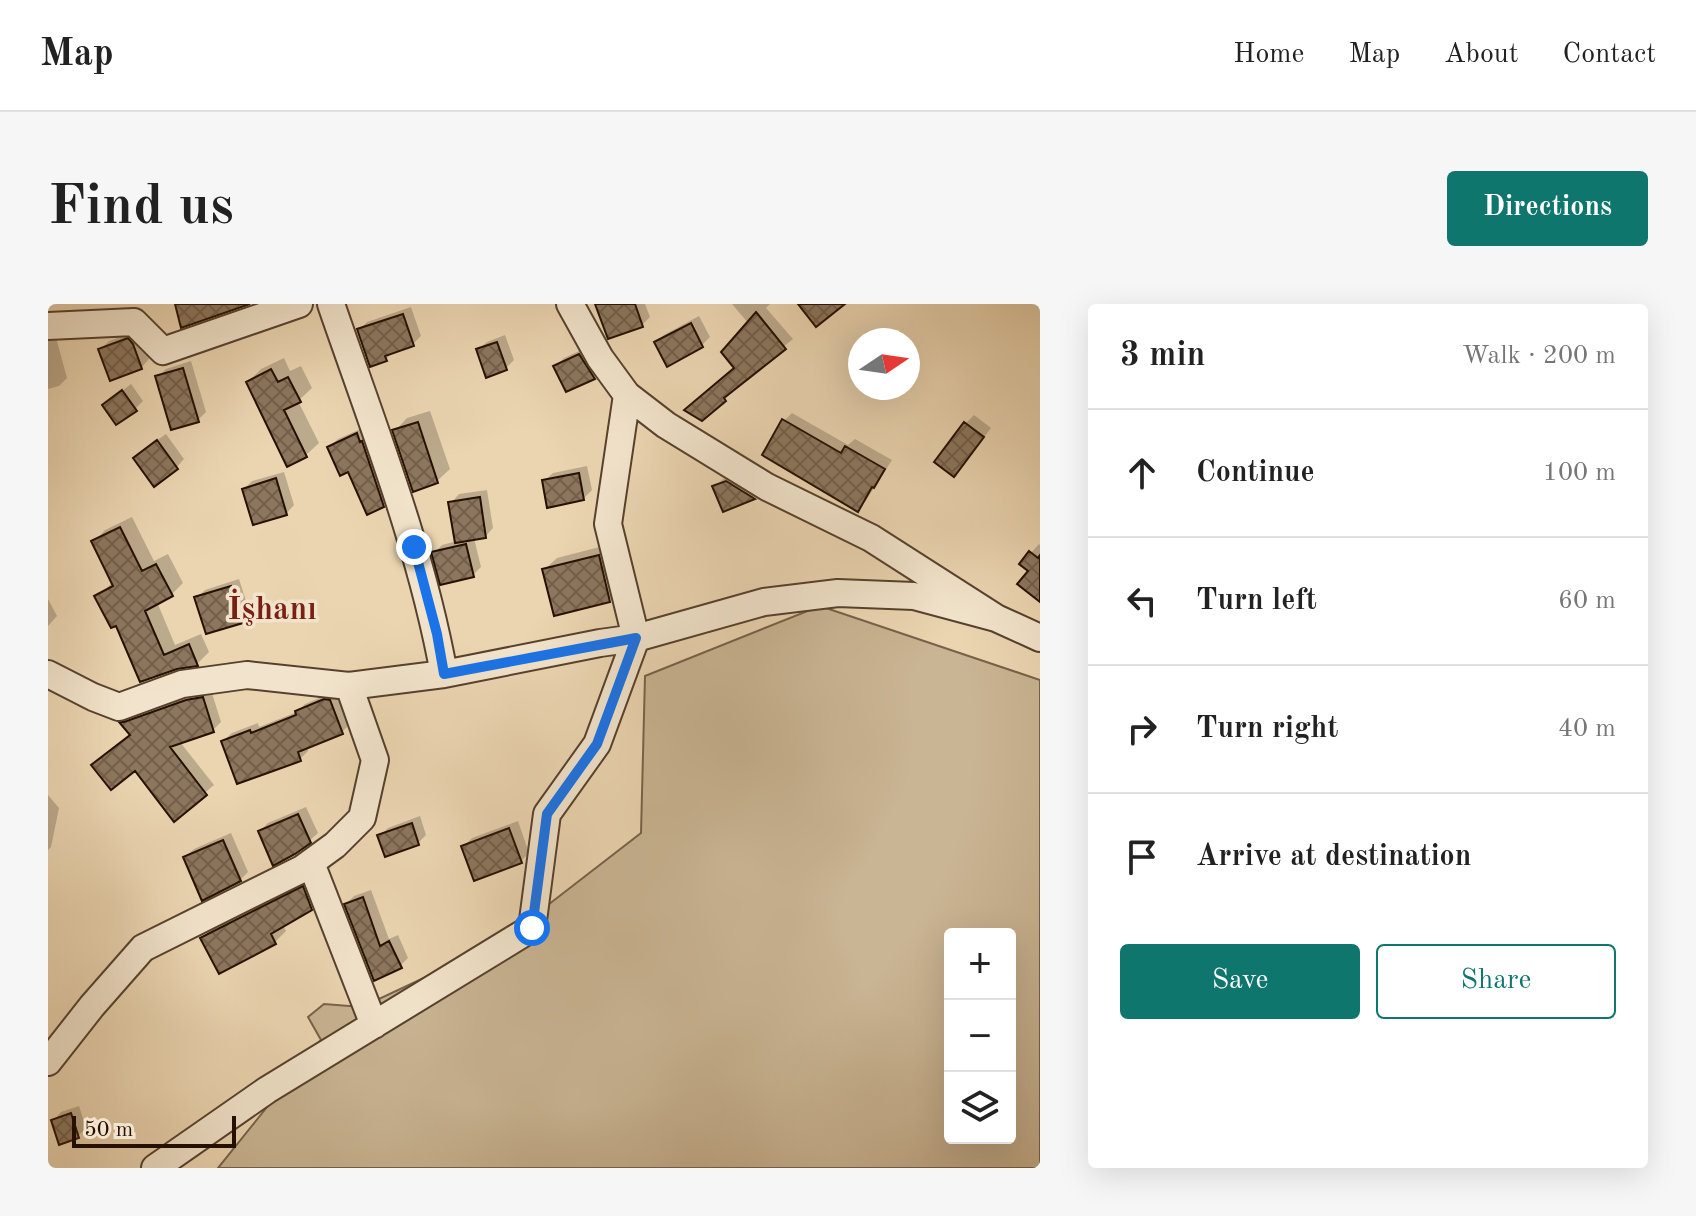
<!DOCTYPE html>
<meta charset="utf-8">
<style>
:root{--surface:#fff;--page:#f6f6f6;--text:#222;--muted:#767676;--line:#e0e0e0;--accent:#0f766e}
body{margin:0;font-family:"Old Standard TT",serif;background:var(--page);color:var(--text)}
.controls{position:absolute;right:24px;bottom:24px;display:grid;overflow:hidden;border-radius:8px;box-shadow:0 8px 32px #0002}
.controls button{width:72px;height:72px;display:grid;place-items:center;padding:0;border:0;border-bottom:2px solid var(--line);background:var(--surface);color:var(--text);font:40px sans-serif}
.compass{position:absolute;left:800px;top:24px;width:72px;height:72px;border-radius:50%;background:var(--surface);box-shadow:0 8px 32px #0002;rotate:77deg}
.scale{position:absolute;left:24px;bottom:20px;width:164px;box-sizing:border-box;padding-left:8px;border:4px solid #251002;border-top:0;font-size:22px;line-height:28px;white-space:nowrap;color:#251002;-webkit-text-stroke:6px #f2e4cc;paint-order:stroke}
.stop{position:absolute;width:24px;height:24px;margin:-18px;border:6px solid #1a73e8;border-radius:50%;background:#fff}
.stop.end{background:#1a73e8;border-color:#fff;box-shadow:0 2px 8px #0008}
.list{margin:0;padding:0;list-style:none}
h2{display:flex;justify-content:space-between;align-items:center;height:104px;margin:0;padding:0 32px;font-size:34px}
h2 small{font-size:26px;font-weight:400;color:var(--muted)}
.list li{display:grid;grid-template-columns:52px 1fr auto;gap:24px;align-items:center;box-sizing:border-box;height:128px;padding:0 32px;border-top:2px solid var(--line)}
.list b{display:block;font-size:30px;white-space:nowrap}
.list em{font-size:26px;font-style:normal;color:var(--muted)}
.actions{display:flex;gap:16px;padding:24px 32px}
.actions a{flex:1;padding:18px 0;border:2px solid var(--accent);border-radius:8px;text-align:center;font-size:28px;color:var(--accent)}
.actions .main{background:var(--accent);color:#fff}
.icon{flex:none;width:44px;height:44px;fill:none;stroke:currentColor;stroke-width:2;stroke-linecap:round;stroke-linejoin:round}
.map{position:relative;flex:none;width:992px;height:864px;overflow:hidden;border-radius:8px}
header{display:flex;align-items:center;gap:48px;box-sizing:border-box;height:112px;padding:0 40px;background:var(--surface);border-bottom:2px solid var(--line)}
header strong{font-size:38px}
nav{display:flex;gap:44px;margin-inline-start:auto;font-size:28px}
.intro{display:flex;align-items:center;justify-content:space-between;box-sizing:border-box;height:192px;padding:0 48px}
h1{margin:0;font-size:56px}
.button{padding:20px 36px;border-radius:8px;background:var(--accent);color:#fff;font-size:28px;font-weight:700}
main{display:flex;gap:48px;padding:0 48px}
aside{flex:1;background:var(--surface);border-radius:8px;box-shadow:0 8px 32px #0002}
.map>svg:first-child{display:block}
.grass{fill:#c9b493;stroke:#77624a;stroke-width:2;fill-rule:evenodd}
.shadow{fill:#0003}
.building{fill:url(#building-cross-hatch);stroke:#251002;stroke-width:2}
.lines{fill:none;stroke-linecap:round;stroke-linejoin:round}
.minor-casing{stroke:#56412e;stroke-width:30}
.minor{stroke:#f2e4cc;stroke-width:26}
.route{stroke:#1a73e8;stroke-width:10}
.labels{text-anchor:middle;stroke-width:7;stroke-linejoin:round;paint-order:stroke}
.quarter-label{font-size:32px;font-weight:bold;fill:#7a1f14;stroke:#f2e4cc}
</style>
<header>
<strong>Map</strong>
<nav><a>Home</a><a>Map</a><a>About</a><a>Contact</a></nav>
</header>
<div class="intro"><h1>Find us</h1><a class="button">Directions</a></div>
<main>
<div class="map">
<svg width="992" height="864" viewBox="0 0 992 864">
<defs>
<pattern id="building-cross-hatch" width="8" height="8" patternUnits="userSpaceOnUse" patternTransform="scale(2)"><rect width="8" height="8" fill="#8c765d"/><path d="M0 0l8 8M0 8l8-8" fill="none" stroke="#725f4b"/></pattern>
</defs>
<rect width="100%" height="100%" fill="#ebd5b1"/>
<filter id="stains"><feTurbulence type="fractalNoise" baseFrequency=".0025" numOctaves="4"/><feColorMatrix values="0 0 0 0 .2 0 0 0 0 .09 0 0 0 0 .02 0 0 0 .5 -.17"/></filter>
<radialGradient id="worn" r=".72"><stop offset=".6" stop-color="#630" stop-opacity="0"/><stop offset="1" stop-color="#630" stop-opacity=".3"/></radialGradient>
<path class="grass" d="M772,302L992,376V864H170L273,736L260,713L276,700L314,703L412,657L465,628L593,529L597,372ZM902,630H962V834H902Z"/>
<path class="shadow" d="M549,0H597L602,13L594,21Z
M684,0H722L718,4L745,35L683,85L685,88L654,114L688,63L701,20Z
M363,3L373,32L365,40L347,46L338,55L311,26L319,18Z
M651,12L662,33L654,41L608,39L616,31Z
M89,27L93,32L101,55L93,64L52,46L61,37Z
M7,30L19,74L11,82L0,85V31Z
M457,31L466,56L458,64L430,46L439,38Z
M540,43L554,65L546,73L519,86L508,62L516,54Z
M236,54L242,67L253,62L264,84L250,97L271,139L258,151L200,78L213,65Z
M143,57L158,108L150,116L110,73L118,65Z
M83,80L95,97L87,105L56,101Z
M382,107L402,165L389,177L347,127L359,114Z
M744,109L800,141L807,135L844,156L817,198L809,206L736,117Z
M926,111L943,124L906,171L918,119Z
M317,123L343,194L335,202L281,143L290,135Z
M118,130L136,155L128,164L95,146Z
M539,162L544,186L535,195L496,177L505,169Z
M236,168L246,201L238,210L196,185L204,177Z
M687,170L713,186L706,193L676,206L667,183L675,175Z
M439,186L445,224L437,233L426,234L433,263L425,271L386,249L394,241L409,237L403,199L411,190Z
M84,213L106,257L120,250L135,279L124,290L109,298L127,341L153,330L161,348L149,360L128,363L69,319L49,293L65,278L46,238L57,226Z
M563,240L574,283L561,296L496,266L509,254Z
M991,240L992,241V296L982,266L974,259Z
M191,275L202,309L194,317L149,294L157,286Z
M0,295L9,312L0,322Z
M163,386L173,418L165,426L132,438L166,481L126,515L84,430L73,418L81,411L148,388Z
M285,388L290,389L302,420L294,428L259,442L260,447L252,455L175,437L184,429L210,419L211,423L249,408L257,400Z
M0,491L11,504L3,543L0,546Z
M258,503L270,529L261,537L212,527L220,519Z
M372,512L378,531L370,539L332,532L340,524Z
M470,517L481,549L473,557L416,542L424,534Z
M183,529L200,568L192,576L137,553L146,545Z
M266,573L274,594L263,605L235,621L238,627L227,638L154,634L165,623Z
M323,586L341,635L350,631L360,654L352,662L327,674L298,600L306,592Z
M31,802L38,824L30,832L5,817L13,808Z"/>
<path class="building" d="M127,0H202L133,24Z
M547,0H587L595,23L560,35Z
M750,0H797L768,23Z
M708,8L738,45L676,94L678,97L654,117L636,106L686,64L673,48Z
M355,10L366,42L337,52L339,57L322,63L309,25Z
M643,19L655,43L619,63L606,38Z
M80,34L85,40L94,65L62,77L50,45Z
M449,38L459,66L438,74L428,45Z
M531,50L547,75L518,88L505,62Z
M135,64L151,118L123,126L107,72Z
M223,65L230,78L240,73L253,98L236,106L259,153L239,163L198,78Z
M74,86L89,107L68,121L54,101Z
M734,115L793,149L797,142L837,165L826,184L824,183L810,208L714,151Z
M370,118L390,179L365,188L344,126Z
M916,118L936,133L906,173L886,158Z
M309,129L312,138L314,137L336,203L319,211L300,168L292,172L279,143Z
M109,136L130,165L106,183L85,154Z
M531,169L536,196L499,204L494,176Z
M228,174L239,211L205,221L194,185Z
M678,177L707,195L675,208L664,182Z
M432,193L438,234L407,239L400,198Z
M72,223L94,267L108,260L125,292L97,307L116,351L141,340L150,362L129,365L92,378L68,322L63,324L46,292L65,282L43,237Z
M418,240L426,273L392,281L383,248Z
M981,247L990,254L992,251V298L969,280L980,267L971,260Z
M551,251L562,298L506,312L494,265Z
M183,282L195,319L158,330L146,293Z
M155,393L166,428L122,443L159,491L126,518L87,467L63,486L43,461L82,431L71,418H76L138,396Z
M276,395L282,396L295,430L250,448L253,457L189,480L173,437L202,426L203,429L248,411L247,407Z
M250,510L263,539L247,550L225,562L210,527Z
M364,519L371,541L337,553L329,531Z
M461,524L474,559L426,577L413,542Z
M175,536L193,577L154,597L135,553Z
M255,582L264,606L223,630L228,640L171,670L152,634Z
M315,593L332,642L341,637L354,664L326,677L296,600Z
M23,809L31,834L11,841L3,816Z"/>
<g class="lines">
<g class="minor-casing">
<path id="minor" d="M283,0C325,122 373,243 396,370
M522,0L552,54L579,91L618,121L719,183L823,234L948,314L992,334
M0,22L86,18L115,47L251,0
M0,370L45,393L71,403L134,380L199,371L301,382L396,370L552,339L588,334L716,298L790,289L866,292L948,314
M263,559L326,721
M0,758L44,702L95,644L254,565L287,541L314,514L327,456L301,382
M107,864L219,786L484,624L499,510L549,440L588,334L560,220L579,91"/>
</g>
<use href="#minor" class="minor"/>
</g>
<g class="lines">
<path class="route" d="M366,243L389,330L396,370L588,334L549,440L499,510L484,624"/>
</g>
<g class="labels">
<g class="quarter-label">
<text x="224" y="315">İşhanı</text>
</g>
</g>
<rect width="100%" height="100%" filter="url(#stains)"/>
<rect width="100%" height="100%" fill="url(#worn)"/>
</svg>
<div class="controls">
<button>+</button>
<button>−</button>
<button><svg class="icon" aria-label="layers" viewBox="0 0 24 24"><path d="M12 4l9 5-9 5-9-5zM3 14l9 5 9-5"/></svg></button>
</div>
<svg class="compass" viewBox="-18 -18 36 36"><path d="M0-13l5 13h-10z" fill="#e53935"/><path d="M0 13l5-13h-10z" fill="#767676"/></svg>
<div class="scale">50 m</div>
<div class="stop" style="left:484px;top:624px"></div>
<div class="stop end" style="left:366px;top:243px"></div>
</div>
<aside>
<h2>3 min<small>Walk · 200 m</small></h2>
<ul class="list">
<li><svg class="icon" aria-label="ahead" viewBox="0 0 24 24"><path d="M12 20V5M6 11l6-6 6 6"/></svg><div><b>Continue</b></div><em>100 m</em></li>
<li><svg class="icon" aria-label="left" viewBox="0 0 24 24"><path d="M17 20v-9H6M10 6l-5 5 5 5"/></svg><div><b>Turn left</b></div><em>60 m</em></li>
<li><svg class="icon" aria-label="right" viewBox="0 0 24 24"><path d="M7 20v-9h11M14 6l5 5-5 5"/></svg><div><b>Turn right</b></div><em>40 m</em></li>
<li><svg class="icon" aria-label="arrive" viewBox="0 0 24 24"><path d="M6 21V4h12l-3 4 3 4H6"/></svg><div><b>Arrive at destination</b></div></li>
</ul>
<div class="actions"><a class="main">Save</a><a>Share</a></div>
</aside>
</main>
